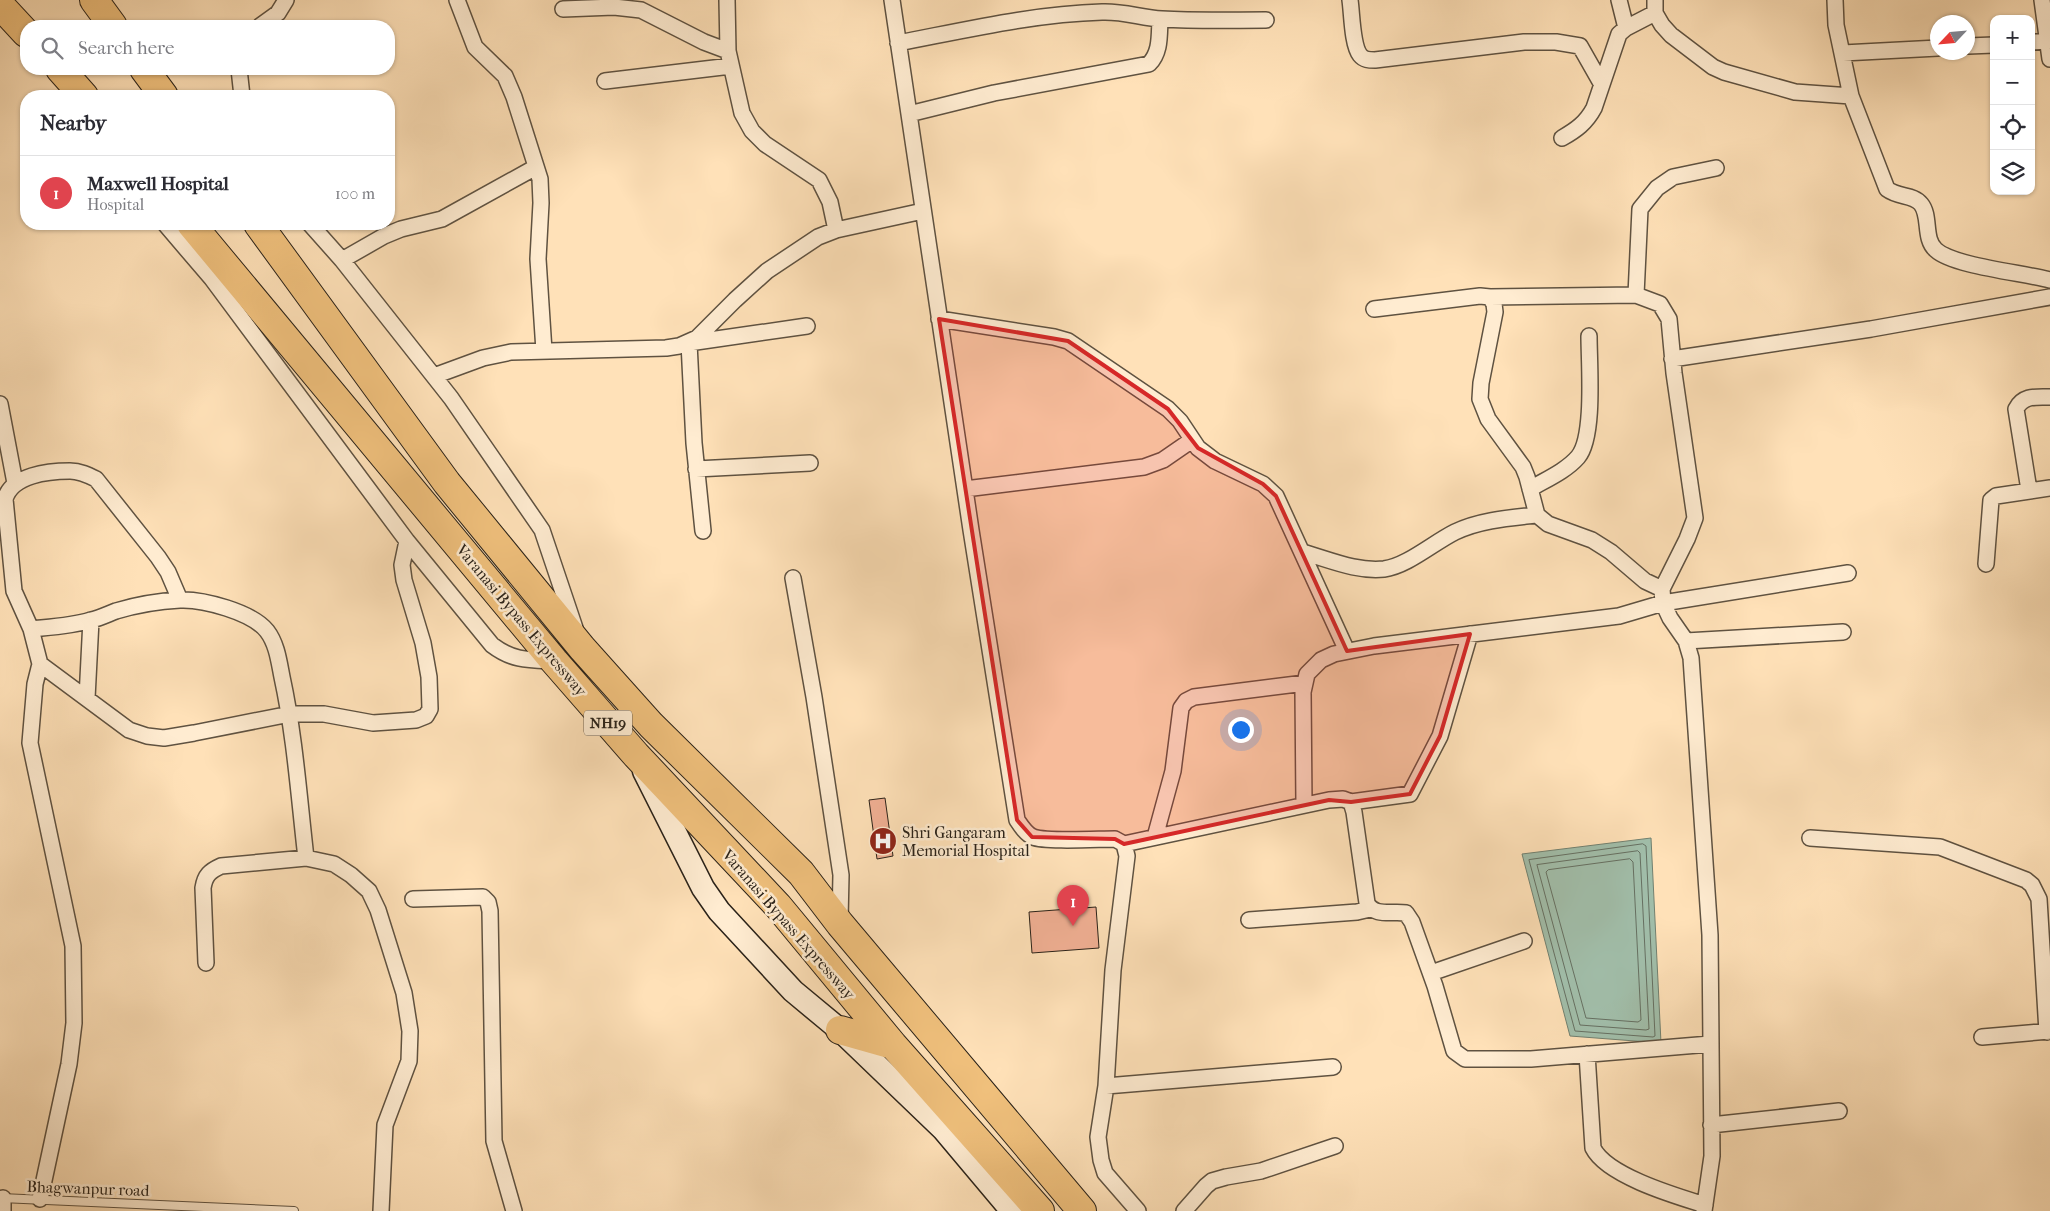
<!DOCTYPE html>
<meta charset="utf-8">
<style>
:root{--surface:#fff;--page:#f2f2f3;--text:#2b2b33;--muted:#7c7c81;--line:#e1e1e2;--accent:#8f2418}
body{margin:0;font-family:"IM FELL French Canon",serif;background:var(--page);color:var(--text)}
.controls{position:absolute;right:15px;top:15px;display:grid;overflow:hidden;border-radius:10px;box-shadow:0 1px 4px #0004}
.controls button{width:45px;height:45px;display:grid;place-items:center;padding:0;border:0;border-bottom:1px solid var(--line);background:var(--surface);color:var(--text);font:25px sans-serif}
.compass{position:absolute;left:1930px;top:15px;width:45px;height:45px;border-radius:50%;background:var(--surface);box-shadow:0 1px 4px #0004;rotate:244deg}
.you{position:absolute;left:1240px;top:729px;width:18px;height:18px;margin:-12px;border:4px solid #fff;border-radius:50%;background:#1a73e8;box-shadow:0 0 0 8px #1a73e833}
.badge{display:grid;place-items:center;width:32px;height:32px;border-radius:50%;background:var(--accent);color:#fff;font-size:16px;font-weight:700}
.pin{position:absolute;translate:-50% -41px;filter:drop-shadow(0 1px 2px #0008)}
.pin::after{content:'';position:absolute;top:26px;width:18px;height:15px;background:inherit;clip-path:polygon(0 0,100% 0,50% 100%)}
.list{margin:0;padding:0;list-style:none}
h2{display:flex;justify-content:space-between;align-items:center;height:65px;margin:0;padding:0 20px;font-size:21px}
h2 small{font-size:16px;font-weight:400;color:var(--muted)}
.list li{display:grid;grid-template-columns:32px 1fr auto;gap:15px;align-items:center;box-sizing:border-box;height:75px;padding:0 20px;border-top:1px solid var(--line)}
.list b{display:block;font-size:19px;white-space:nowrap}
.list p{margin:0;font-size:16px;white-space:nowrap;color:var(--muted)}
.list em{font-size:16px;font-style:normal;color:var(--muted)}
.icon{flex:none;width:28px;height:28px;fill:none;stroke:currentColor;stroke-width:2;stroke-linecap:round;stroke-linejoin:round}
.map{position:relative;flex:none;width:2050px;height:1211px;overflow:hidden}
.search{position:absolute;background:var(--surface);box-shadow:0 1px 4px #0004;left:20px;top:20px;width:375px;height:55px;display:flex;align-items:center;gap:12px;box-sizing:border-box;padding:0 18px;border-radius:20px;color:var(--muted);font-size:19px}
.panel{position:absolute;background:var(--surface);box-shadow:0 1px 4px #0004;left:20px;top:90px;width:375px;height:140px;border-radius:20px}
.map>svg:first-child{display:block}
.water{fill:#a1beaa;stroke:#718070}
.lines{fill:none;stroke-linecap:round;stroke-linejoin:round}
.shore{stroke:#667062;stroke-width:1}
.building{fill:#f1b094;stroke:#2a2219}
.lane-casing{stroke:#5f5241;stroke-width:10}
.street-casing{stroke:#5f5241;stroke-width:18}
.secondary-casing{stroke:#2a2219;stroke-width:25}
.highway-casing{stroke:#2a2219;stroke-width:30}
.lane{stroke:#ffecd1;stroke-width:8}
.street{stroke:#ffecd1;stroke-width:15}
.secondary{stroke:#ffecd1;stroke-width:22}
.highway{stroke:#f0c07c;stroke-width:28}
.marked{fill:#d62828;fill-opacity:0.2;stroke:#d62828;stroke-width:4;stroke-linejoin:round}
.labels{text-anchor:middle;stroke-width:5;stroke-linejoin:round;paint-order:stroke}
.shield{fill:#ffecd1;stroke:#6a5f50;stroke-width:1}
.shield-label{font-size:15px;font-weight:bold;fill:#2a2219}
.street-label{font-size:16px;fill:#2a2219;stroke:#ffecd1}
.poi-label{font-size:16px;fill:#2a2219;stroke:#ffecd1;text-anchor:start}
</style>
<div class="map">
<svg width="2050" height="1211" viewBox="0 0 2050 1211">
<rect width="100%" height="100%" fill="#ffe1b8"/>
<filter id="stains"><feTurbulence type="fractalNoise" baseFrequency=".004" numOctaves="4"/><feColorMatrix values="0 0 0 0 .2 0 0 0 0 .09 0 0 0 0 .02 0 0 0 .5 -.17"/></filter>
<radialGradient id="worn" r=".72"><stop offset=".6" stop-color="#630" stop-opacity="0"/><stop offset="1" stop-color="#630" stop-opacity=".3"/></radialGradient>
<path class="water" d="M1651,838L1661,1043L1570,1036L1522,854Z"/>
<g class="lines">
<path class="shore" d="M1643,844L1646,846L1655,1036L1653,1037L1575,1031L1529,860Z
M1638,851L1640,853L1649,1029L1646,1030L1580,1025L1537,865Z
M1630,859L1633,862L1641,1020L1638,1022L1586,1018L1546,872L1548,870Z"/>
</g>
<path class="building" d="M885,798L893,856L877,859L869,800Z
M1096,907L1099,948L1032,953L1029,912Z"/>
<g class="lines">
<g class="lane-casing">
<path id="lane" d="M1,1198L294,1211"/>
</g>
<g class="street-casing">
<path id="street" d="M457,0L475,47L505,76L514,97L540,179L541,203L538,259L544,351
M727,0L728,51L742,113L752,131L765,144L819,180L830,202L836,230
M892,0L971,530L1017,820C1021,826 1026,834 1033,837C1046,842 1098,839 1115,839L1124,844L1127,856L1113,970L1106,1086L1098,1137L1101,1160L1105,1173L1138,1211
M1350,0C1352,13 1352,45 1360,55C1364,60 1369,60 1375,60L1524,42H1556L1580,46L1601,83
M1619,0L1626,28
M1655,0V13L1662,25L1671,35L1713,67L1724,72L1795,92L1851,96L1887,189C1899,198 1913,194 1921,204C1931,216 1923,239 1936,250C1953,266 2024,273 2050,280
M1835,0L1836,25L1851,96
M2042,0L2050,59
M563,9L614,7L641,10L704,42L728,51
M260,26L278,13L286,0
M2031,42L2047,41
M898,43C966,30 1033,14 1102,12C1123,11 1142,18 1162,19C1197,21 1231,20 1266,20
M1968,46L1994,45
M1843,53L1938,48
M239,69L242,96
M605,81L731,66
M909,114L994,93L1149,64C1161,52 1159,35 1160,19
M1562,138C1576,130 1586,123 1594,108L1619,34L1626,28L1655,13
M165,224L212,279L407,541L492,645C513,661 529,660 554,661
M310,224L342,260L451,398L542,530L575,628
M342,260L384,236L401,229L442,219L536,167
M1636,295L1640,209L1657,188L1673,177L1716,168
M1490,297L1636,295L1660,304L1669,319L1674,373L1695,518L1687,539L1662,589L1663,603L1670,618L1686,641L1691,658L1710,935L1712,1156L1704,1211
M1374,309L1480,296L1490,297L1494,304L1495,312L1481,383L1480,399L1488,419L1523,467L1527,477L1537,515L1548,524L1592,540L1611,552L1645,581L1662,589
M939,319L1054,337L1068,341L1168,409L1180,421L1198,448L1215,461L1263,484L1276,496L1347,651
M1672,359L1871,329L2050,297
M434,376L483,358L511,352L666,348L679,346L697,338L735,300L767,271L818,237L836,230L923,211
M0,404L15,483
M696,469L810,463
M965,489L1144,467L1163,460L1192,440
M1530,489C1545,480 1566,471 1578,457C1595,437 1589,364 1589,336
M2029,490L2016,409C2023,395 2036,397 2050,397
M703,531L694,443L689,343L807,326
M1302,552C1328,559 1356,572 1384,569C1407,566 1433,543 1455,532C1480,520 1509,518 1537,515
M1986,564L1991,500L1996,496L2050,488
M793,578L814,697L841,875L840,920
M31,629C51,627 72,626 91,620C100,618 108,614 116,611C136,605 159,601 180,600C203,599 252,612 267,631C277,644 279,662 282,677C295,737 299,798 306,858
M1686,641L1843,632
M40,664L129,730L147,736L164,738L194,733L290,714H324L373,723L416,720L426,716L430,709L429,677L423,643L404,580L402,565L407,541
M87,698L91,620
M1351,802L1410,794L1440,736L1470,634
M1304,804L1303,692L1307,674L1321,660L1334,654L1374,646L1619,616L1663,603L1848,573
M1155,837L1173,771L1181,708L1186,701L1194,697L1305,683
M1810,838L1940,847L2026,880L2032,885L2039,899L2047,1032
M1124,844L1329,800L1343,799L1351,802L1354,812L1367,903C1374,917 1392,911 1406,913L1412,922L1435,986L1454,1051L1465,1059H1531L1710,1044
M413,899L483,897L488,902L490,911L494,1141L514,1211
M1249,920L1357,912L1370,909
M206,963L203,888C205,875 210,871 221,866L306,858L334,864L351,875L369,891L378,910L404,993L410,1031L409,1061L385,1125L381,1211
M1431,973L1524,941
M1982,1037L2050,1031
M1587,1054L1593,1148C1607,1176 1676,1196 1705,1205
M1106,1086L1333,1067
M1711,1125L1839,1111
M3,1198V1211
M40,1199L69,1064L74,1023L73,946L30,743L35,684L40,664L31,629L14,591L5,499C12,475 48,471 70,471C80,471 88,475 96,479L158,557L168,572L180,600
M1184,1211L1206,1186L1212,1181L1226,1177L1261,1171L1335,1146"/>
</g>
<g class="secondary-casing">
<path id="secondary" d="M644,771L703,888L719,911L793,991L840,1030L943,1129L1012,1211"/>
</g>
<g class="highway-casing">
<path id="highway" d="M94,0L113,26
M0,5L26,33
M60,69L84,96
M144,69L164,96
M191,224L554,661L636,755L778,906L893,1045L1040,1211
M258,224L447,483L582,648L651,725L801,873L840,924L1082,1211
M840,1030L893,1045"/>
</g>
<use href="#lane" class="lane"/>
<use href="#street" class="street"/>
<use href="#secondary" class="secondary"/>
<use href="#highway" class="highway"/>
</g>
<path class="marked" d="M939,319L1068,341L1168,409L1198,448L1263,484L1276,496L1347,651L1470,634L1440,736L1410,794L1351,802L1329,800L1124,844L1115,839L1032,837L1017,820Z"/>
<defs>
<g id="hospital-disc" transform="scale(1.4375)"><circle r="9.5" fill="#8f2418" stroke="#ffecd1"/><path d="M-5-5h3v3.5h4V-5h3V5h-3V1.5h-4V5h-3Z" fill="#fff"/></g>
</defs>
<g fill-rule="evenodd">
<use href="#hospital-disc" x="883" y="841"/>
</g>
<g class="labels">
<rect class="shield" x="584" y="710.5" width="48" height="25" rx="4"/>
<g class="shield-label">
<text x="608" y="728">NH19</text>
</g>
<g class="street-label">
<text transform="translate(522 620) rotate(50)" y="6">Varanasi Bypass Expressway</text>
<text transform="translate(789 924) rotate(49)" y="6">Varanasi Bypass Expressway</text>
<text transform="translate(88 1188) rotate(2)" y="6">Bhagwanpur road</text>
</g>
<g class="poi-label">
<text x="902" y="838">Shri Gangaram<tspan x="902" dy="18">Memorial Hospital</tspan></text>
</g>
</g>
<rect width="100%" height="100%" filter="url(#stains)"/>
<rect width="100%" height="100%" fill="url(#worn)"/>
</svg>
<div class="controls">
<button>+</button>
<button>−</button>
<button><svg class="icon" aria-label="locate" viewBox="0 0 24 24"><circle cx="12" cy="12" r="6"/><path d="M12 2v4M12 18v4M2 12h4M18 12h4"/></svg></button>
<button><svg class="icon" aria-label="layers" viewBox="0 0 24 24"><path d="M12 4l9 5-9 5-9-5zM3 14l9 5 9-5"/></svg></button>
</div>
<svg class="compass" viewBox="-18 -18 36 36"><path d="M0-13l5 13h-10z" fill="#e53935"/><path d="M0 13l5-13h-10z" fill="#7c7c81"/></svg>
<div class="you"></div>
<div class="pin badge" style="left:1073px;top:926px;background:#e0444e">1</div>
<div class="search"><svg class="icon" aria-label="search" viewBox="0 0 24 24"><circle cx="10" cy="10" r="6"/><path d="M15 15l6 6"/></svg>Search here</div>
<section class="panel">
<h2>Nearby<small></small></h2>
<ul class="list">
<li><span class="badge" style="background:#e0444e">1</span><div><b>Maxwell Hospital</b><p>Hospital</p></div><em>100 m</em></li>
</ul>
</section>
</div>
